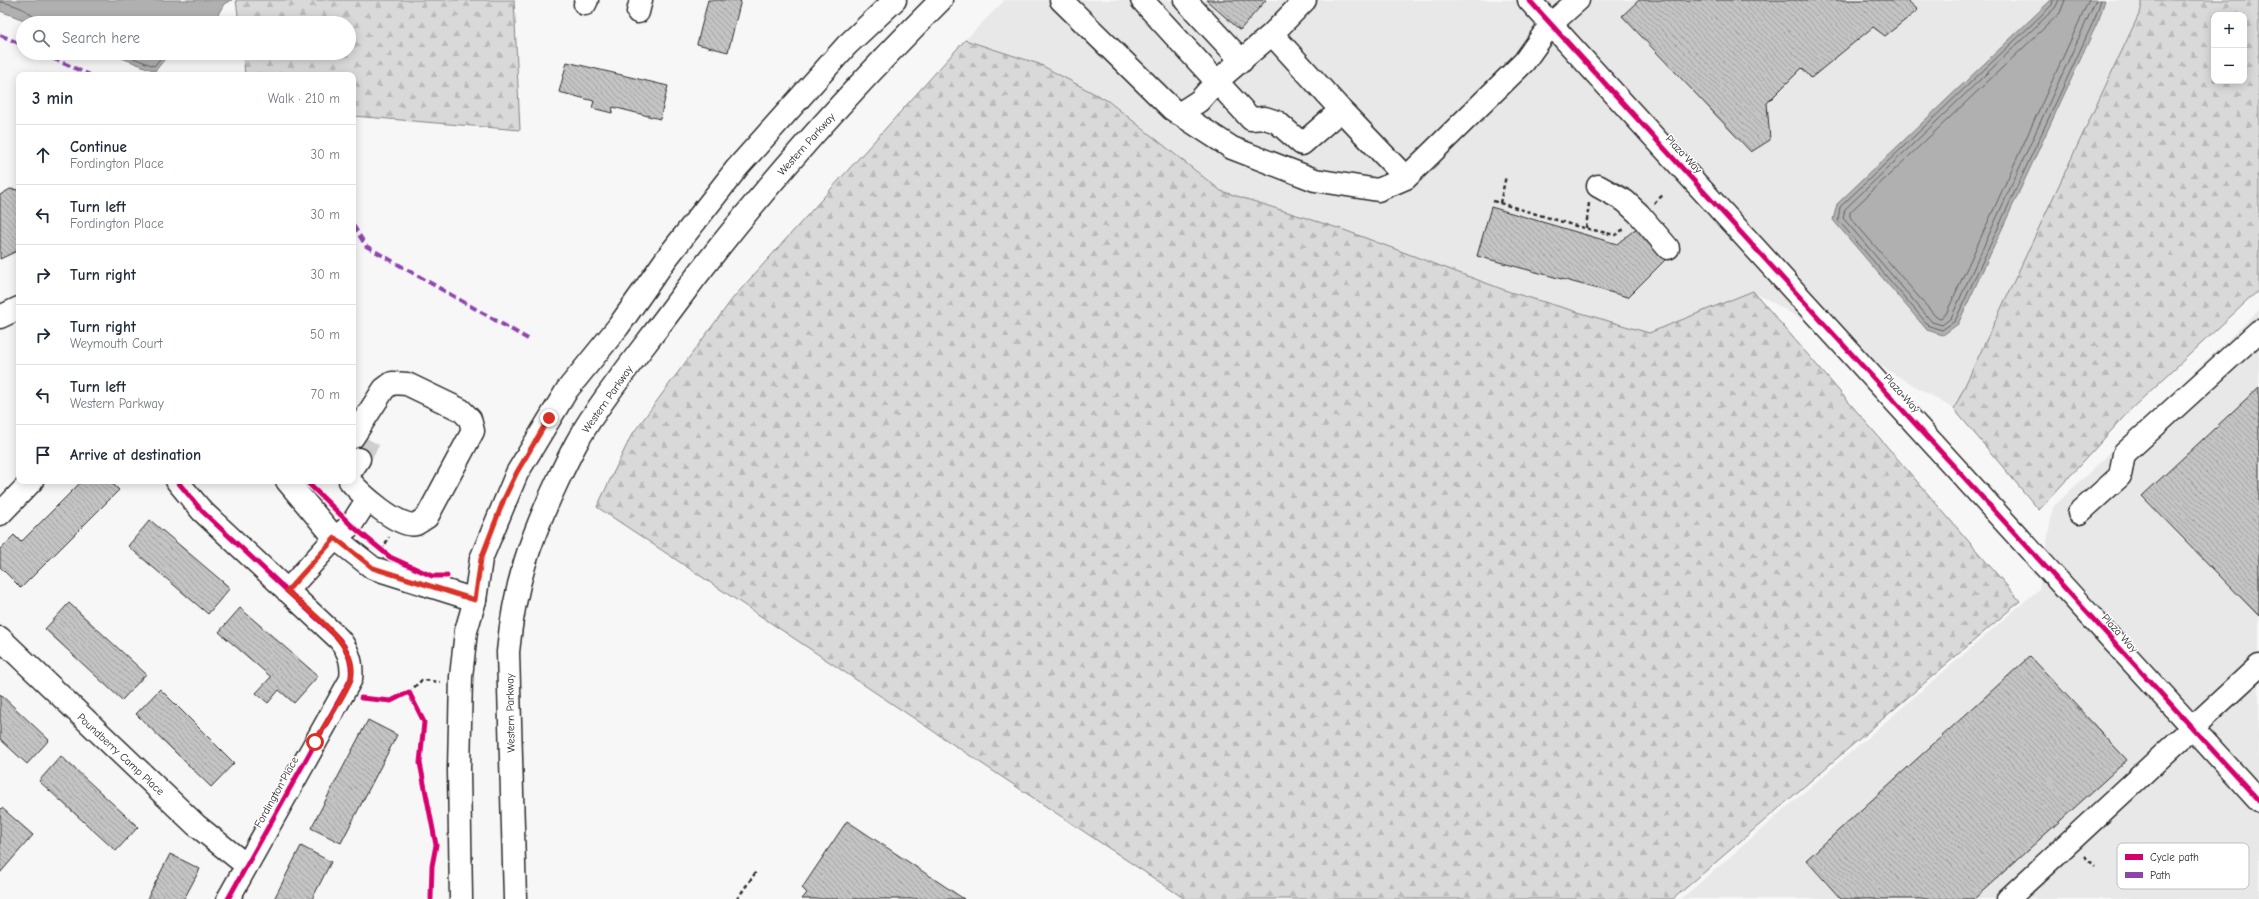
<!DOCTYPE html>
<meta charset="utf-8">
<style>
:root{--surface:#fff;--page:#f6f6f7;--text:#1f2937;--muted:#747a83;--line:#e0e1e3}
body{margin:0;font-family:"Comic Neue",sans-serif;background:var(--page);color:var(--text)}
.controls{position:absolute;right:12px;top:12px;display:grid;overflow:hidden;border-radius:8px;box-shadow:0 2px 10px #0003}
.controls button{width:36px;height:36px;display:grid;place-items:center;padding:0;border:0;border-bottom:1px solid var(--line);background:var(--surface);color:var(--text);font:20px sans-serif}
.stop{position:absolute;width:12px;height:12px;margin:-9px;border:3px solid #d93025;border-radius:50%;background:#fff}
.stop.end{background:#d93025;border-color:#fff;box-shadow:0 1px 4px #0008}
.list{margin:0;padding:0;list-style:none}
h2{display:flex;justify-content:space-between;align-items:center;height:52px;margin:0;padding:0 16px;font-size:17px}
h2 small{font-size:13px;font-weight:400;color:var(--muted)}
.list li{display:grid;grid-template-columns:26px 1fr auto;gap:12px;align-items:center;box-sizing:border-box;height:60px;padding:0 16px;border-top:1px solid var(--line)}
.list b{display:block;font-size:15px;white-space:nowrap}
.list p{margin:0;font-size:13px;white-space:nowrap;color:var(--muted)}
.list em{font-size:13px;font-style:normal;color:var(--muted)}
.icon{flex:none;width:22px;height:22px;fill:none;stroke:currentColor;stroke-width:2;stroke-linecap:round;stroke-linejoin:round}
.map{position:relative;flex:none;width:2259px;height:899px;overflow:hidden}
.search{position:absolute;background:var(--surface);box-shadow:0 2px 10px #0003;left:16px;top:16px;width:340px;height:44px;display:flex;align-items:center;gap:10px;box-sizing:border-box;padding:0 14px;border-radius:22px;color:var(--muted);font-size:15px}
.panel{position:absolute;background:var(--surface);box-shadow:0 2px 10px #0003;left:16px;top:72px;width:340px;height:412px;border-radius:8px}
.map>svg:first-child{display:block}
.built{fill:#e8e8e8}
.forest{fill:url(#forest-firs);stroke:#828282;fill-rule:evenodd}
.water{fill:#b0b0b0;stroke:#7b7b7b}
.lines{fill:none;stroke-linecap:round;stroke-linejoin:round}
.shore{stroke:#606060;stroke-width:1}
.building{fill:url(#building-back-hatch);stroke:#2b2b2b}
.minor-tunnel{stroke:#cecece;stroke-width:22;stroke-dasharray:22 11;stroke-linecap:butt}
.minor-casing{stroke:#2b2b2b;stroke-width:25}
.major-casing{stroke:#2b2b2b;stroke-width:25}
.path{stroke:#2b2b2b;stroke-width:2.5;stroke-dasharray:4 3;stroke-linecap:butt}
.minor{stroke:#fff;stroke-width:22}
.major{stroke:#fff;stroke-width:22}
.quiet{stroke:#8e44ad;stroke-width:4;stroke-dasharray:8 4;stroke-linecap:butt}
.cycleway-casing{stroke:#fff;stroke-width:8}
.cycleway{stroke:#d6006c;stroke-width:5}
.route{stroke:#d93025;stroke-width:5}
.labels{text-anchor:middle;stroke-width:3;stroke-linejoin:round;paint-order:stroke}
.street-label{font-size:11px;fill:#2b2b2b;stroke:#fff}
.key{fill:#fff;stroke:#bfbfbf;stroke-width:1}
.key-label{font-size:11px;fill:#2b2b2b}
</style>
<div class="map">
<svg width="2259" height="899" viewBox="0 0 2259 899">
<defs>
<pattern id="forest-firs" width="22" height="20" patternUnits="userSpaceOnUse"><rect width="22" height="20" fill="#d9d9d9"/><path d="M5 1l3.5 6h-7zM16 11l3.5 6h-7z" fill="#bababa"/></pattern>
<pattern id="building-back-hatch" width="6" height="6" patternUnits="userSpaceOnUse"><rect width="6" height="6" fill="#c4c4c4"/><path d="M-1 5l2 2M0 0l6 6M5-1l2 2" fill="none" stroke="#9f9f9f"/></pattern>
</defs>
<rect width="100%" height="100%" fill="#f7f7f7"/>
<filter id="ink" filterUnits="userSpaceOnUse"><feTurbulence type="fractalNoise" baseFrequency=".025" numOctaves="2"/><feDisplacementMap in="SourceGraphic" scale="8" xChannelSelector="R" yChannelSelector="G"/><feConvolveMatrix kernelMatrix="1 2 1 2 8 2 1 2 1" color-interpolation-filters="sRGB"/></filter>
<g filter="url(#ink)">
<path class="built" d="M1005,0H2141V10L1954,409L1753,291L1649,333L1510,292L1344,230L1221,191L1108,101L965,40Z
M2259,310V899H1681L2039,589L2053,507Z"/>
<path class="forest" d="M236,0H514L520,130L353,116V75H245L243,53H349V23H239Z
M2141,0H2259V290L2131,409L2039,510L1954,409L2141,10ZM2214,15H2244V81H2214Z
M965,40L1039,64L1108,101L1221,191L1344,230L1510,292L1649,333L1753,291L2020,601L1673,899H1185L597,507L631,436L733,298Z"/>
<path class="water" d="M0,0H232L224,4L213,23H32L0,11Z
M2051,0H2105L2099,19L1958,324L1943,335L1927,330L1833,220L1837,204Z
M109,53H170L155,71Z"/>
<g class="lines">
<path class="shore" d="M2053,0L2052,5L1840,207L1838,220L1929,326L1942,330L1955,321L2095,18L2101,0
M2059,0L2055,8L1845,209L1843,218L1932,322L1942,325L1951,318L2096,0
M2065,0L2060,13L1850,212V217L1936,317L1941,318L1946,314L2089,0
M0,2C11,3 35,11 36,23
M120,53L154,66L165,53"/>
</g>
<path class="building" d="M708,0H741L728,52L697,44Z
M1206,0H1266L1240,30Z
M1639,0H1907L1918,10L1885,36L1873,27L1811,78L1802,68L1767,103L1770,140L1751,152L1622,16Z
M567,62L668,86L660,119L613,107L612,113L592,108L594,101L559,92Z
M10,189L19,190V250L0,259V195Z
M1491,207L1617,244L1639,226L1666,259L1628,297L1477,256Z
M2259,387V616L2142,496Z
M82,481H110L119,490L21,588L0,567V549L14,535L21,542Z
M150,520L230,588L208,614L128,546Z
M69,603L146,674L122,700L45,629Z
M240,608L318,676L294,703L279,690L268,703L256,693L271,677L219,632Z
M2030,656L2127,760L1974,899H1841L1806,860Z
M160,689L234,763L211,787L136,714Z
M0,694L49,740L27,764L0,739Z
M368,720L397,735L341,843L311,828Z
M61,756L138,827L116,851L39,781Z
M2,808L33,835L0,873V810Z
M847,821L964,899H802L807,893L802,888Z
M301,846L331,862L312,899H274Z
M170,854L200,869L184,899H147Z"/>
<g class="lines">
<path class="minor-tunnel" d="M359,459L370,439"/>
<g class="minor-casing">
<path id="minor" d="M1061,0L1172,109L1232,148L1315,180L1378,190L1406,178L1524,62L1551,24L1578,0
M1142,0L1251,119L1265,118L1277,122L1302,144L1341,110L1272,34L1305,0
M1185,0L1242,61
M1529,0L2259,801
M585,4L587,0
M638,12L641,0
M1341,110L1406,178
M1179,114L1199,101L1217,81L1272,34
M1598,186L1625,201L1639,214L1668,248
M0,317L19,308
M353,468L359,459
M177,481L202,511L339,639C349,651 353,663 351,679L228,899
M287,481L335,538L373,568L475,600
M350,481C360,493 399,529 416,524C420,522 424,519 427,517L473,431L470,419L461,410L407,384L392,383L384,389L353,437
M2079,513L2120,476L2124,454L2259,331
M0,514L32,481
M287,591L335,538L351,525L367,500
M0,638L196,825L246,865
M2008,899L2259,666"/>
</g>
<g class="major-casing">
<path id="major" d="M461,899L459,770L461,677L466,631L475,600L481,559L517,473L567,390L618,327L666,259L737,168L847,45L895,0
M515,899L508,652C514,586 530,539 558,480C569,457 580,434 595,413C617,380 642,349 666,317C749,203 842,99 941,0"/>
</g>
<path class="path" d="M1493,201L1576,226L1615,235L1624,229
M1500,203L1506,176
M1654,203L1664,194
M1586,228L1589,203
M382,550L389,537
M409,692L422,680L440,682
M2084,856L2095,866
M737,899L756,872"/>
<use href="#minor" class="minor"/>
<use href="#major" class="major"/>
<path class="quiet" d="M0,35L23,45
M41,53L90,75
M353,225L366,246L528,339"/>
<g class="cycleway-casing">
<path id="cycleway" d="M1529,0L2259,801
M177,481L202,511L339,639C349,651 353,663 351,679L228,899
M306,481L351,525L390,557L432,576H447
M361,698L391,701L409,692L424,722L420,763L436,845L432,866L431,899"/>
</g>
<use href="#cycleway" class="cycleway"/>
</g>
</g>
<g class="lines" filter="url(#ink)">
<path class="route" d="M315,742C323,727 347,693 351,678C360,646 308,610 287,591L335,538L373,568L475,600L481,559L504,499L517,472L549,418"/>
</g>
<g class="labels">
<g class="street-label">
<text transform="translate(806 144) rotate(-48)" y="4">Western Parkway</text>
<text transform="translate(1684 154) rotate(47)" y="4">Plaza Way</text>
<text transform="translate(1902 393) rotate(48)" y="4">Plaza Way</text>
<text transform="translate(607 399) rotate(-55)" y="4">Western Parkway</text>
<text transform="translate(2120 633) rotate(48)" y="4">Plaza Way</text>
<text transform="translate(510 713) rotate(-91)" y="4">Western Parkway</text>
<text transform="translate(121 754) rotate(43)" y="4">Poundberry Camp Place</text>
<text transform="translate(276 792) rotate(-61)" y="4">Fordington Place</text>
</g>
</g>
<rect x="2117" y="843" width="132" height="46" rx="6" class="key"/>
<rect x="2125" y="854" width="18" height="6" fill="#d6006c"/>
<rect x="2125" y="872" width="18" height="6" fill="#8e44ad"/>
<g class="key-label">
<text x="2150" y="861">Cycle path</text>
<text x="2150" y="879">Path</text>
</g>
</svg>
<div class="controls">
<button>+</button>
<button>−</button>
</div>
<div class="stop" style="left:315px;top:742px"></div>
<div class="stop end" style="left:549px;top:418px"></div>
<div class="search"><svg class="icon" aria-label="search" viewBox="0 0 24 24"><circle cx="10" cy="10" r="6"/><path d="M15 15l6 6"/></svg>Search here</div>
<section class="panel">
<h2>3 min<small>Walk · 210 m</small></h2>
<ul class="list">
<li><svg class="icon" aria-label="ahead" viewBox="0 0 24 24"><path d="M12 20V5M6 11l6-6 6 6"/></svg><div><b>Continue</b><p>Fordington Place</p></div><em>30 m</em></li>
<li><svg class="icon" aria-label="left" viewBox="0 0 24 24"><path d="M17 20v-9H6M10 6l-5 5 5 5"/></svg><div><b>Turn left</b><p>Fordington Place</p></div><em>30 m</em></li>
<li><svg class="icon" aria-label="right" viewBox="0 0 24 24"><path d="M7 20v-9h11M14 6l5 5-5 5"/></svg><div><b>Turn right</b></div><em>30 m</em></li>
<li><svg class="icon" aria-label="right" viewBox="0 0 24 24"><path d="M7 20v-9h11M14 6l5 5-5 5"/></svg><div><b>Turn right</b><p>Weymouth Court</p></div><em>50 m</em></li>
<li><svg class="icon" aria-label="left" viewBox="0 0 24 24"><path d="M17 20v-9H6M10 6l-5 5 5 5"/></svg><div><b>Turn left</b><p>Western Parkway</p></div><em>70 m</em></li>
<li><svg class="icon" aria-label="arrive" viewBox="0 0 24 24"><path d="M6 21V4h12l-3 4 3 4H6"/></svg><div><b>Arrive at destination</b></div></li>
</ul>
</section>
</div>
